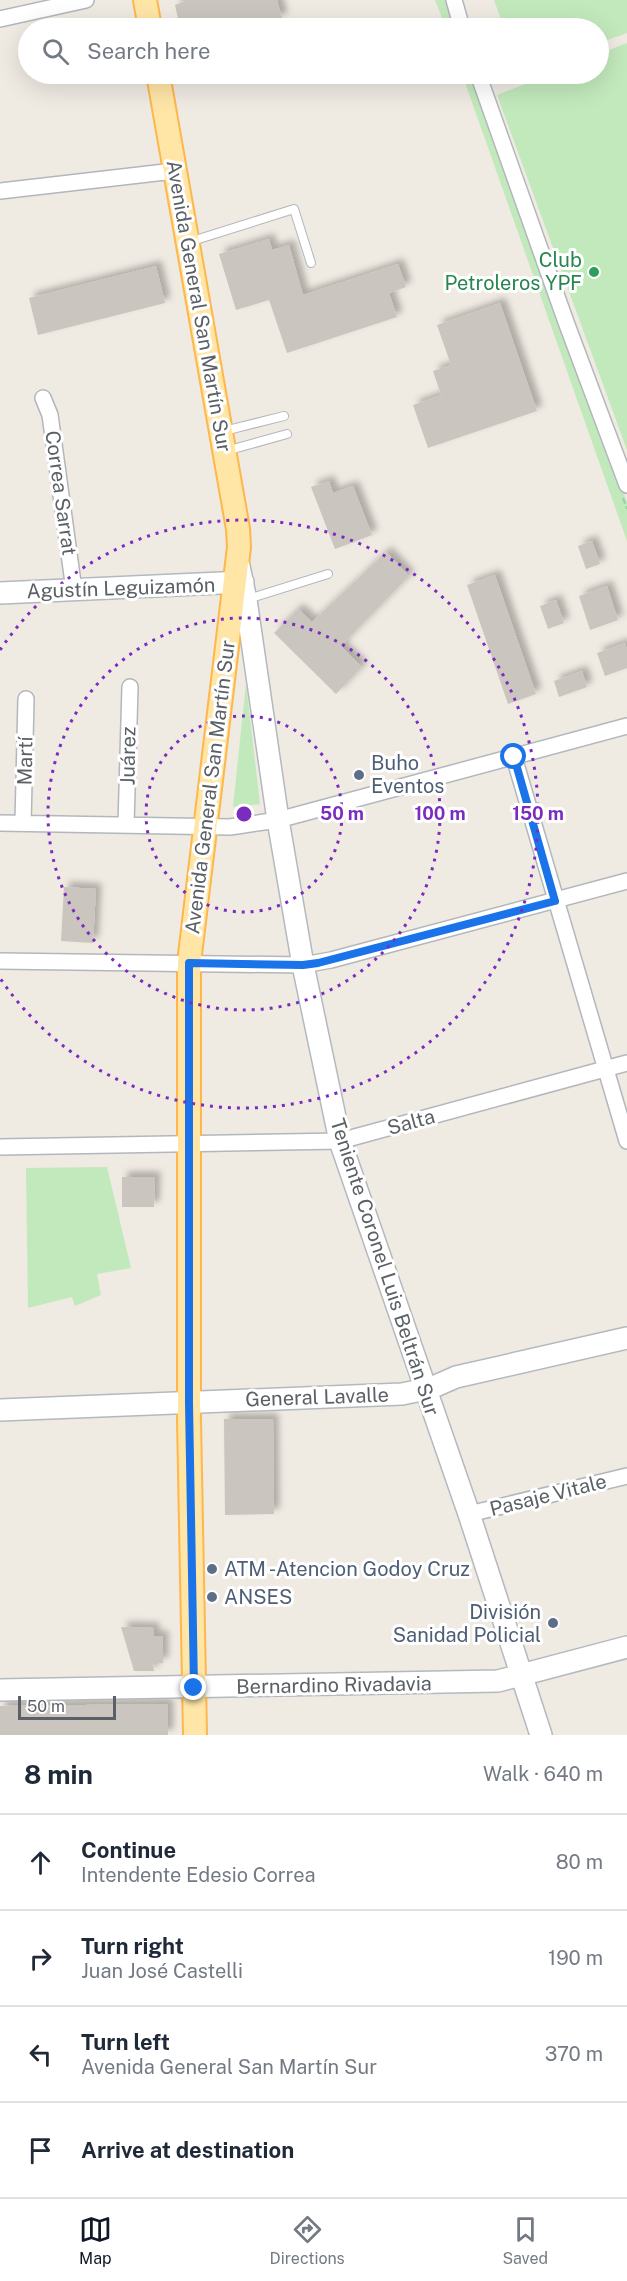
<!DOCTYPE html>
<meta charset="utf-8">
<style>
:root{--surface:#fff;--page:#f6f6f7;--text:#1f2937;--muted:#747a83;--line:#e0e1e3;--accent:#111827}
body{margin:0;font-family:"Public Sans",sans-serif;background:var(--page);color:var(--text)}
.scale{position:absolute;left:18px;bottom:15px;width:98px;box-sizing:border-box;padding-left:6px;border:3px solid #5a6065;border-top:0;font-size:16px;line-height:21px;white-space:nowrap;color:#5a6065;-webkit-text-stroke:4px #fff;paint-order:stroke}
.stop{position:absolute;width:18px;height:18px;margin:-14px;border:4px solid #1a73e8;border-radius:50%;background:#fff}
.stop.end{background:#1a73e8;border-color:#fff;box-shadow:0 2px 6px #0008}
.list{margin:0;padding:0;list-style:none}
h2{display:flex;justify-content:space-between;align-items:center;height:78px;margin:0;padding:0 24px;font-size:26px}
h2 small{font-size:20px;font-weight:400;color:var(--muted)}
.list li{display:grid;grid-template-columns:39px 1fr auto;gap:18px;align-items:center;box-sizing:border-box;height:96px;padding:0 24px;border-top:2px solid var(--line)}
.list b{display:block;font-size:22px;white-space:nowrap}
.list p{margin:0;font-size:20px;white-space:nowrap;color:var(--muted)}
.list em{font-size:20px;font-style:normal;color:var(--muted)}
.icon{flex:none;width:33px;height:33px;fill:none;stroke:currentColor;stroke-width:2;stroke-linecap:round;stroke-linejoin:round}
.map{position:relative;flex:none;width:627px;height:1735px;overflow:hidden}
.search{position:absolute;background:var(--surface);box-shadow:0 6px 24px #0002;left:18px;right:18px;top:18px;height:66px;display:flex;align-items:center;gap:15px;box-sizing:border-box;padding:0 21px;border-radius:33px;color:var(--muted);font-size:22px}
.sheet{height:462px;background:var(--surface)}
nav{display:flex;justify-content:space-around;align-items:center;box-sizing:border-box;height:84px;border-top:2px solid var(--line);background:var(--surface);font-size:16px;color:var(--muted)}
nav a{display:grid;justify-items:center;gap:3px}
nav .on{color:var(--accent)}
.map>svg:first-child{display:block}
.green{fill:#c2e9bc}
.building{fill:#cac5bf;filter:url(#shadow)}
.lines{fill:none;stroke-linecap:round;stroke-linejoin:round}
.lane-casing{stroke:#b3b7bb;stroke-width:10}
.street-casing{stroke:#b3b7bb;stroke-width:18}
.secondary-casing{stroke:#b4b9be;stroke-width:24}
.primary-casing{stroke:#feb74c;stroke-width:26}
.path{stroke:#97d0a0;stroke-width:2;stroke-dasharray:6 3;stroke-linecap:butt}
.lane{stroke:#fff;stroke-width:8}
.street{stroke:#fff;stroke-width:15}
.secondary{stroke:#fff;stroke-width:21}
.primary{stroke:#ffe6a7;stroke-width:22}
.route{stroke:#1a73e8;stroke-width:8}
.ring{fill:none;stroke:#7b2cbf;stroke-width:3;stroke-dasharray:3 6}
.leisure-dot{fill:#2e9e5b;stroke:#fff;stroke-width:2}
.service-dot{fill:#5c6f8a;stroke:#fff;stroke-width:2}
.labels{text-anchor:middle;stroke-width:6;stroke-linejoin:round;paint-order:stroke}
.leisure-label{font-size:20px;fill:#27864d;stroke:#fff;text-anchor:end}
.street-label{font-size:20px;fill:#5a6065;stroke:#fff}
.service-label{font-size:20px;fill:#4e5e75;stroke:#fff;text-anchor:start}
.centre{fill:#7b2cbf;stroke:#fff;stroke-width:3}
.ring-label{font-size:18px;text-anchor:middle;font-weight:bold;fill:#7b2cbf;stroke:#fff;stroke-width:6;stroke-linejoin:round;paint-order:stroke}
</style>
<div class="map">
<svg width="627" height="1735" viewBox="0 0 627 1735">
<defs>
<filter id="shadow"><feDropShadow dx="5.5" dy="-5.5" stdDeviation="3" flood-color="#0004"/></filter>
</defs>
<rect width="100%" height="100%" fill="#efeae2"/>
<path class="green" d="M435,0H448L456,28H446Z
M494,0H627V33L599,43L598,28H504Z
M627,43V450L497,95L550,74H598L599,54Z
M462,74H471L627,502V541Z
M246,683L260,804L233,807Z
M107,1167L131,1268L97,1274L101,1295L75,1306L72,1297L28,1308L26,1168Z"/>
<path class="building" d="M188,0H277L282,18L252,28H180L175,5Z
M269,239L272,250L289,245L303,295L398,264L406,287L389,293L397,317L287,353L269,300L236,310L219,254Z
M156,266L165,303L38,335L29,298Z
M500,303L537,411L428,448L413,405L441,395L433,371L451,365L437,325Z
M329,481L333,493L353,486L372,535L335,549L311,487Z
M592,541L600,564L586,569L578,546Z
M386,552L409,576L341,646L362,667L336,694L274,633L298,609L312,622Z
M495,575L536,694L508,704L467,585Z
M607,586L618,620L590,630L579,596Z
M556,600L564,623L548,629L540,606Z
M625,643L627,650V668L605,676L597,653Z
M582,671L587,687L559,697L554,681Z
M64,887L96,889L93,943L61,941Z
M122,1177H155L154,1207H122Z
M224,1419H273L274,1514L225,1515Z
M121,1627L154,1628V1636H163V1663H153L154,1671H134Z
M168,1704V1735H0V1706Z"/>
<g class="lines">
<g class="lane-casing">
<path id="lane" d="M189,242L294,209L311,263
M224,431L284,416
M226,451L287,434
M248,599L328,574"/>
</g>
<g class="street-casing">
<path id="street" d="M454,0L462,28
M0,19L86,0
M478,74L566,322L627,485
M0,191L174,171
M43,398L50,415L74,590
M514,757L627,1141
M0,823L230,827L278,820L627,726
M23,823L26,699
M126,825L130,687
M0,961L303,965L331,960L627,881
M0,1147L340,1141L627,1063
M469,1514L627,1476"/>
</g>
<g class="secondary-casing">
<path id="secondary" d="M239,566L246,600L278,820L303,965L340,1141L469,1514L541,1735
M0,593L243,582
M0,1410L402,1394L431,1388L456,1377L627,1338
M0,1690L498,1681L627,1647"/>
</g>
<g class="primary-casing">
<path id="primary" d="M145,0L150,28
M158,74L238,529L239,547L189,963V1419L195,1735"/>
</g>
<path class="path" d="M623,498L627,509"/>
<use href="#lane" class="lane"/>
<use href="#street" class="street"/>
<use href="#secondary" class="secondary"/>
<use href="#primary" class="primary"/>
</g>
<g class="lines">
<path class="route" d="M194,1688L189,1403V963L303,965L318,963L555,901L514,757"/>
</g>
<g class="ring">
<circle cx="244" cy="814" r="98"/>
<circle cx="244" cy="814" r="196"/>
<path d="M0 650A294 294 0 1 1 0 978"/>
</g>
<circle class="leisure-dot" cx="594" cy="272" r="6"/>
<g class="service-dot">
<circle cx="359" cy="775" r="6"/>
<circle cx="212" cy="1569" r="6"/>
<circle cx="212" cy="1597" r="6"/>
<circle cx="553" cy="1623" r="6"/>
</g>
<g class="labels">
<g class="leisure-label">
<text x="582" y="267">Club<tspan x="582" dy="23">Petroleros YPF</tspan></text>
</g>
<g class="street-label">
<text transform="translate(199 306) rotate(80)" y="7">Avenida General San Martín Sur</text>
<text transform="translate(61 493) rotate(82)" y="7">Correa Sarrat</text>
<text transform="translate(121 588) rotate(-2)" y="7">Agustín Leguizamón</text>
<text transform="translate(128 756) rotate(-89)" y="7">Juárez</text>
<text transform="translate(25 761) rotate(-89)" y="7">Martí</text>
<text transform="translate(210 787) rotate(-83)" y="7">Avenida General San Martín Sur</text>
<text transform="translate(411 1122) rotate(-15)" y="7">Salta</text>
<text transform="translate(385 1267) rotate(72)" y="7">Teniente Coronel Luis Beltrán Sur</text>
<text transform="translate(317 1397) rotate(-2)" y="7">General Lavalle</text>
<text transform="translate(548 1495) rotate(-14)" y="7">Pasaje Vitale</text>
<text transform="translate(334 1685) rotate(-1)" y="7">Bernardino Rivadavia</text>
</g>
<g class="service-label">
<text x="371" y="770">Buho<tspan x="371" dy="23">Eventos</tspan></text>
<text x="224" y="1576">ATM -Atencion Godoy Cruz</text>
<text x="224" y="1604">ANSES</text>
<text x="541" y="1619" text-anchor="end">División<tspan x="541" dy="23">Sanidad Policial</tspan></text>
</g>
</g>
<circle cx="244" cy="814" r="9" class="centre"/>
<g class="ring-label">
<text x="342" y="820">50 m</text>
<text x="440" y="820">100 m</text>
<text x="538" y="820">150 m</text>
</g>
</svg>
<div class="scale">50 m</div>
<div class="stop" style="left:514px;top:757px"></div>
<div class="stop end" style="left:194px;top:1688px"></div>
<div class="search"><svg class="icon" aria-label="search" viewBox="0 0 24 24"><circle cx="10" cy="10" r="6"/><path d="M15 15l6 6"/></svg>Search here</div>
</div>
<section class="sheet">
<h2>8 min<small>Walk · 640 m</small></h2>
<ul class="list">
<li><svg class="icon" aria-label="ahead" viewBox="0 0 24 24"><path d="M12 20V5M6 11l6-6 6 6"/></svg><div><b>Continue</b><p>Intendente Edesio Correa</p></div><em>80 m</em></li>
<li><svg class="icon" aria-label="right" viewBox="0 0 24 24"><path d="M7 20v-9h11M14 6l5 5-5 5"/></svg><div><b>Turn right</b><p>Juan José Castelli</p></div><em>190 m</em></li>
<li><svg class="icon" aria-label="left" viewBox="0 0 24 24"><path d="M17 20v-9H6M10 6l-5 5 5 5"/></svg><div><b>Turn left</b><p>Avenida General San Martín Sur</p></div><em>370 m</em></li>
<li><svg class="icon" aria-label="arrive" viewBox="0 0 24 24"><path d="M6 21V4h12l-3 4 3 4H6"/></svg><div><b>Arrive at destination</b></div></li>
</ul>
</section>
<nav>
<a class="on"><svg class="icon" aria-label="map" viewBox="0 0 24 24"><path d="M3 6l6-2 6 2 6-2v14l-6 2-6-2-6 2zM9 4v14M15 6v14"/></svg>Map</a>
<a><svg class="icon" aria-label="directions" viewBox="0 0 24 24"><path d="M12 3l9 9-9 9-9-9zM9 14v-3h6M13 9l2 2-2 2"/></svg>Directions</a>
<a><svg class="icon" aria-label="saved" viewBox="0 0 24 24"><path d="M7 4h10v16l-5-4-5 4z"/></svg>Saved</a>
</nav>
